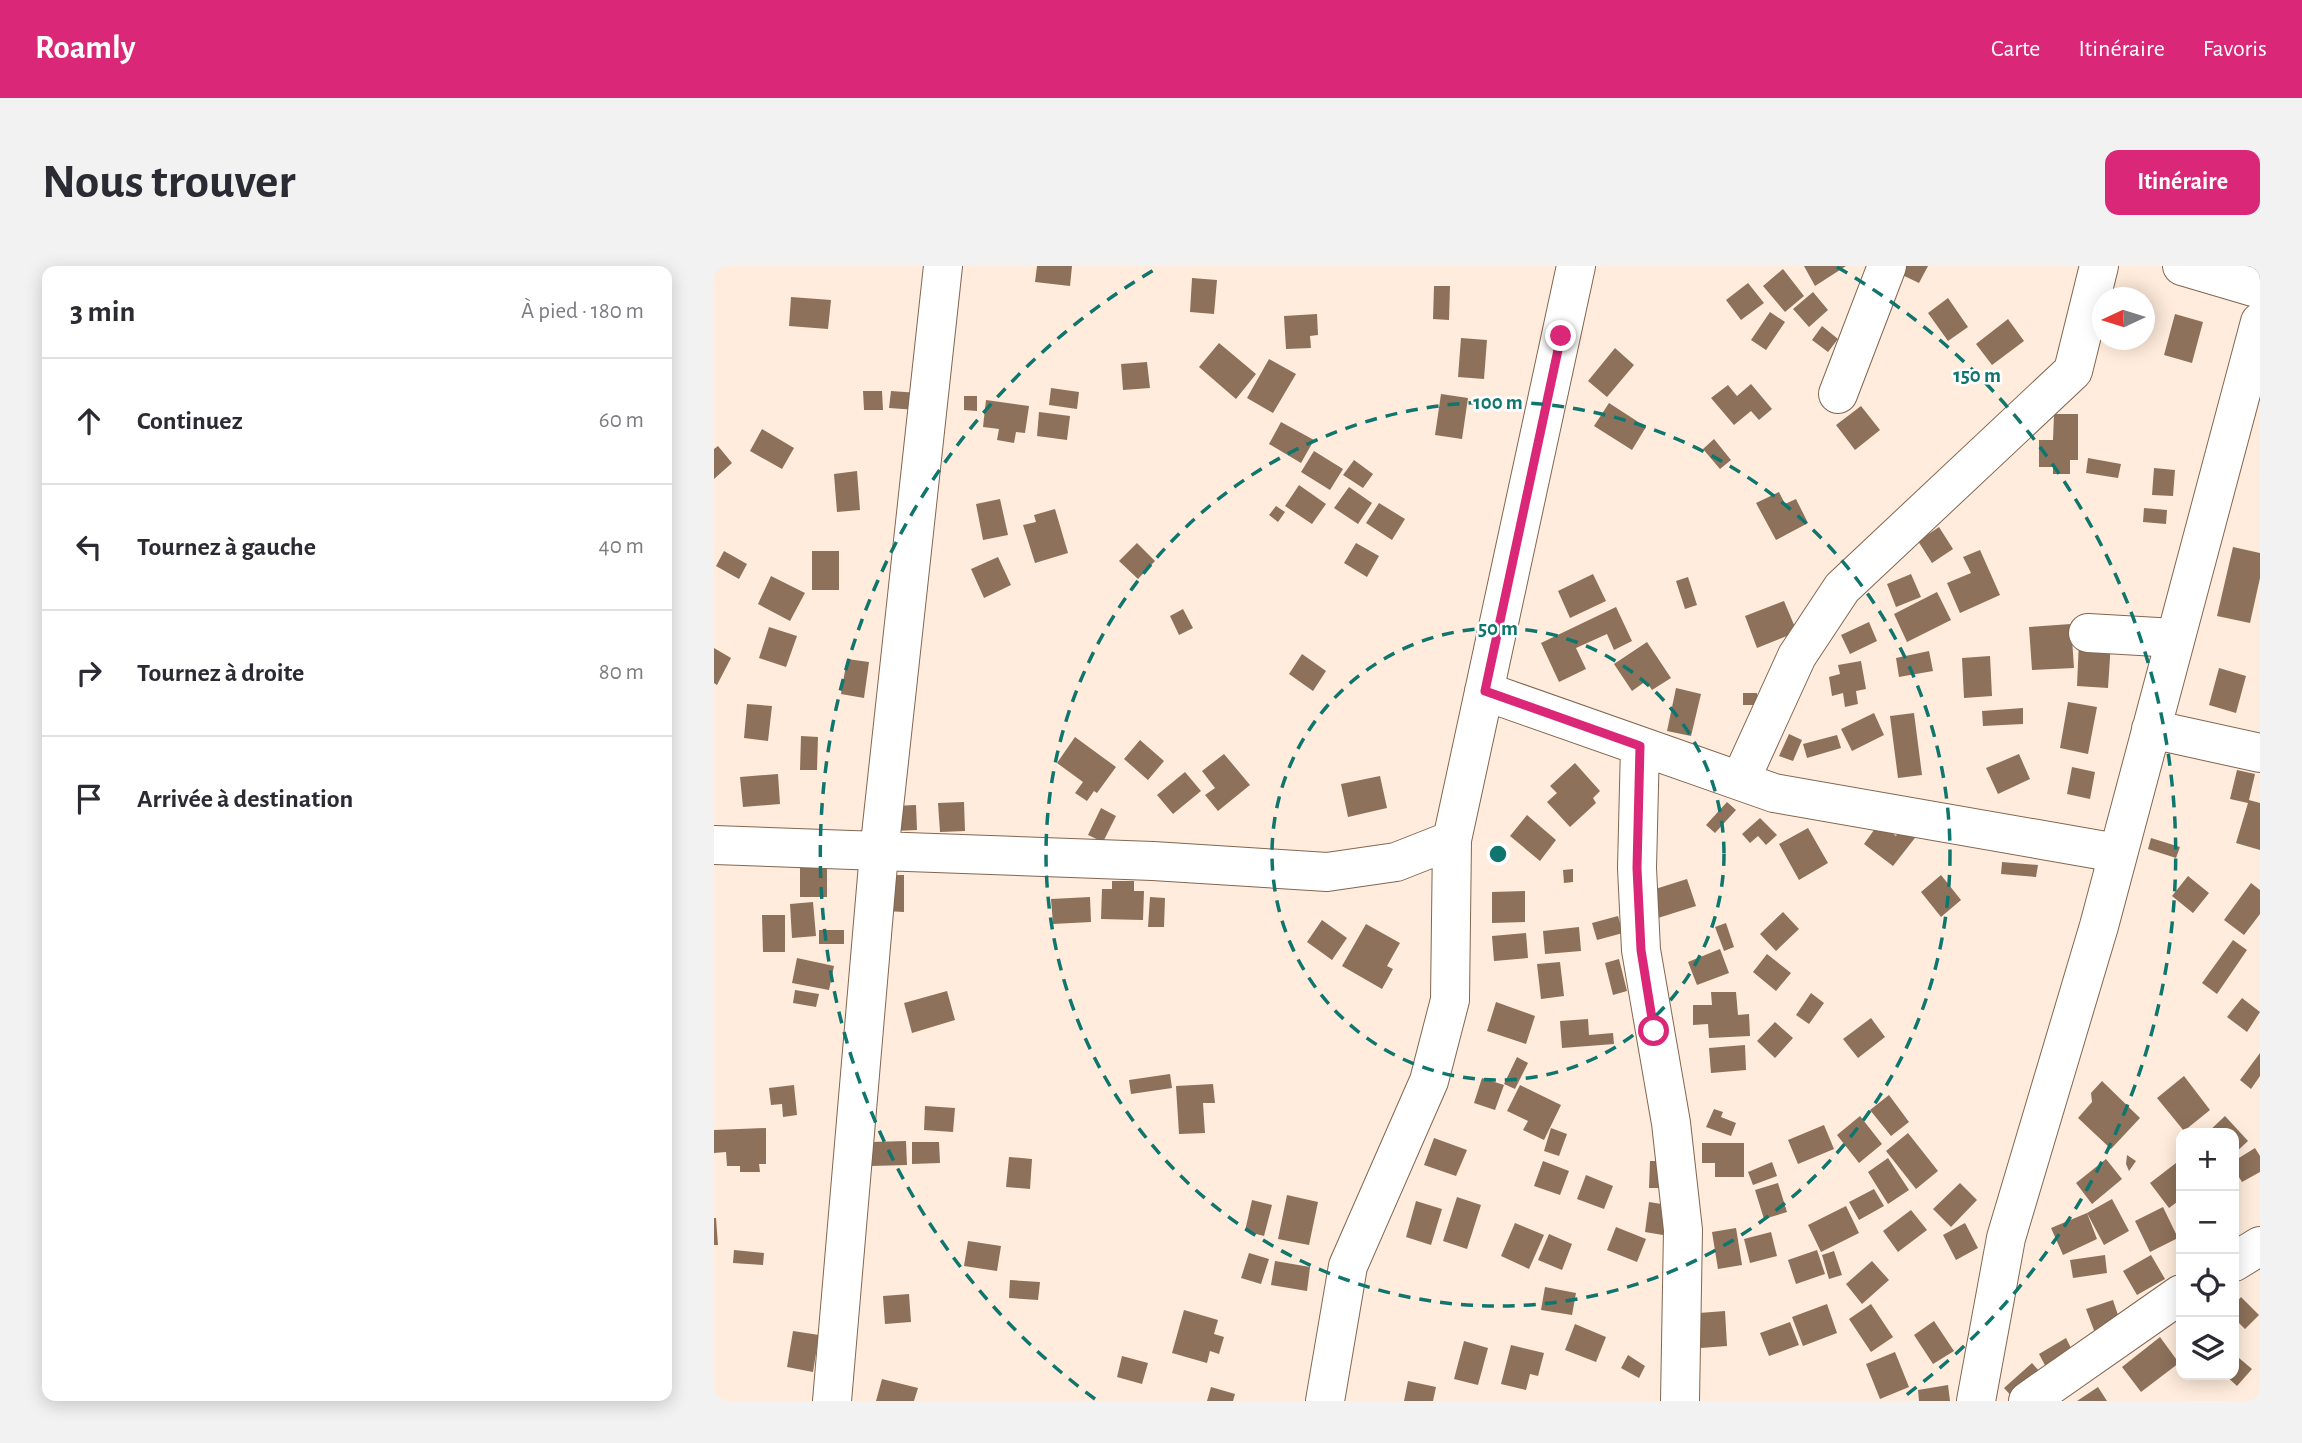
<!DOCTYPE html>
<html lang="fr">
<meta charset="utf-8">
<style>
:root{--surface:#fff;--page:#f2f2f3;--text:#2b2b33;--muted:#7c7c81;--line:#e1e1e2;--accent:#db2777}
body{margin:0;font-family:"Alegreya Sans",sans-serif;background:var(--page);color:var(--text)}
.controls{position:absolute;right:21px;bottom:21px;display:grid;overflow:hidden;border-radius:14px;box-shadow:0 4px 18px #0003}
.controls button{width:63px;height:63px;display:grid;place-items:center;padding:0;border:0;border-bottom:2px solid var(--line);background:var(--surface);color:var(--text);font:35px sans-serif}
.compass{position:absolute;left:1378px;top:21px;width:63px;height:63px;border-radius:50%;background:var(--surface);box-shadow:0 4px 18px #0003;rotate:266deg}
.stop{position:absolute;width:21px;height:21px;margin:-16px;border:5px solid #db2777;border-radius:50%;background:#fff}
.stop.end{background:#db2777;border-color:#fff;box-shadow:0 2px 7px #0008}
.list{margin:0;padding:0;list-style:none}
h2{display:flex;justify-content:space-between;align-items:center;height:91px;margin:0;padding:0 28px;font-size:30px}
h2 small{font-size:23px;font-weight:400;color:var(--muted)}
.list li{display:grid;grid-template-columns:46px 1fr auto;gap:21px;align-items:center;box-sizing:border-box;height:126px;padding:0 28px;border-top:2px solid var(--line)}
.list b{display:block;font-size:26px;white-space:nowrap}
.list em{font-size:23px;font-style:normal;color:var(--muted)}
.icon{flex:none;width:38px;height:38px;fill:none;stroke:currentColor;stroke-width:2;stroke-linecap:round;stroke-linejoin:round}
.map{position:relative;flex:none;width:1546px;height:1135px;overflow:hidden;border-radius:14px}
header{display:flex;align-items:center;gap:42px;box-sizing:border-box;height:98px;padding:0 35px;background:var(--accent);color:#fff}
header strong{font-size:33px}
nav{display:flex;gap:38px;margin-inline-start:auto;font-size:24px}
.intro{display:flex;align-items:center;justify-content:space-between;box-sizing:border-box;height:168px;padding:0 42px}
h1{margin:0;font-size:49px}
.button{padding:18px 32px;border-radius:14px;background:var(--accent);color:#fff;font-size:24px;font-weight:700}
main{display:flex;gap:42px;padding:0 42px}
aside{flex:1;background:var(--surface);border-radius:14px;box-shadow:0 4px 18px #0003}
.map>svg:first-child{display:block}
.building{fill:#8d715a}
.lines{fill:none;stroke-linecap:round;stroke-linejoin:round}
.minor-casing{stroke:#826650;stroke-width:40}
.minor{stroke:#fff;stroke-width:38}
.route{stroke:#db2777;stroke-width:9}
.ring{fill:none;stroke:#0f766e;stroke-width:3.5;stroke-dasharray:12 9}
.centre{fill:#0f766e;stroke:#fff;stroke-width:3.5}
.ring-label{font-size:21px;text-anchor:middle;font-weight:bold;fill:#0f766e;stroke:#fff;stroke-width:5;stroke-linejoin:round;paint-order:stroke}
</style>
<header>
<strong>Roamly</strong>
<nav><a>Carte</a><a>Itinéraire</a><a>Favoris</a></nav>
</header>
<div class="intro"><h1>Nous trouver</h1><a class="button">Itinéraire</a></div>
<main>
<aside>
<h2>3 min<small>À pied · 180 m</small></h2>
<ul class="list">
<li><svg class="icon" aria-label="ahead" viewBox="0 0 24 24"><path d="M12 20V5M6 11l6-6 6 6"/></svg><div><b>Continuez</b></div><em>60 m</em></li>
<li><svg class="icon" aria-label="left" viewBox="0 0 24 24"><path d="M17 20v-9H6M10 6l-5 5 5 5"/></svg><div><b>Tournez à gauche</b></div><em>40 m</em></li>
<li><svg class="icon" aria-label="right" viewBox="0 0 24 24"><path d="M7 20v-9h11M14 6l5 5-5 5"/></svg><div><b>Tournez à droite</b></div><em>80 m</em></li>
<li><svg class="icon" aria-label="arrive" viewBox="0 0 24 24"><path d="M6 21V4h12l-3 4 3 4H6"/></svg><div><b>Arrivée à destination</b></div></li>
</ul>
</aside>
<div class="map">
<svg width="1546" height="1135" viewBox="0 0 1546 1135">
<rect width="100%" height="100%" fill="#ffecdc"/>
<path class="building" d="M323,0H358L356,20L321,16Z
M1090,0H1132L1101,20Z
M1188,0H1214L1205,17L1184,7Z
M1069,3L1090,30L1071,46L1049,20Z
M478,12L503,14L500,48L476,46Z
M1034,17L1050,37L1027,54L1012,34Z
M720,20H736L735,54L719,53Z
M1389,25L1417,30L1388,32V68L1378,66Z
M1099,26L1114,44L1095,61L1079,43Z
M77,31L117,34L114,63L75,60Z
M1234,32L1254,61L1234,75L1214,47Z
M1056,46L1071,56L1052,84L1037,74Z
M603,48L604,69L596,70L597,82L572,83L570,50Z
M1461,48L1489,56L1478,97L1450,89Z
M1294,53L1310,75L1278,99L1262,78Z
M1108,60L1124,73L1114,86L1098,74Z
M747,72L773,74L770,113L744,111Z
M505,77L542,108L522,133L485,101Z
M901,82L920,99L893,131L874,115Z
M555,93L582,108L559,147L533,132Z
M433,96L436,122L409,124L407,98Z
M1037,118L1058,143L1045,154L1037,145L1020,159L997,132L1014,119L1023,130Z
M337,122L365,126L363,143L335,139Z
M149,125H168L169,144H150Z
M177,125L205,127L203,144L175,142Z
M727,128L754,132L748,173L721,169Z
M250,130H263V145L250,144Z
M272,134L315,140L311,167L302,166L300,177L283,174L285,163L269,161Z
M895,137L932,161L918,184L880,160Z
M1147,140L1166,164L1141,184L1122,159Z
M325,146L356,150L353,174L323,170Z
M1340,148H1364V194H1356V208H1339V201H1325V174H1339Z
M567,156L600,174L587,197L555,178Z
M48,163L80,182L68,203L36,185Z
M1000,173L1017,194L1006,203L989,183Z
M4,180L18,197L0,213V183Z
M600,185L629,203L616,224L587,206Z
M1374,192L1407,198L1404,212L1372,207Z
M640,194L659,208L649,222L629,209Z
M1440,202L1461,204L1459,230L1438,229Z
M143,205L146,244L123,246L120,208Z
M585,219L612,238L598,258L571,240Z
M635,221L658,237L644,258L620,242Z
M1065,226L1071,238L1082,233L1094,257L1062,274L1042,237Z
M286,233L294,269L269,274L262,238Z
M665,237L691,253L678,274L652,257Z
M562,240L571,246L564,256L555,249Z
M1430,242L1453,244L1452,258L1429,256Z
M341,243L354,287L321,297L309,259L322,256L320,249Z
M1225,261L1239,283L1218,297L1204,275Z
M423,277L441,295L424,313L405,295Z
M642,277L665,290L653,311L630,297Z
M1519,281L1546,287V312L1536,357L1503,350Z
M1266,284L1286,329L1246,347L1233,317L1257,307L1249,291Z
M10,285L33,298L25,313L2,300Z
M98,285H125V324H98Z
M284,291L297,319L270,332L257,303Z
M879,308L892,335L856,352L844,325Z
M1197,308L1207,331L1182,341L1173,318Z
M57,310L91,327L76,355L44,338Z
M974,311L983,339L971,343L962,315Z
M1223,326L1237,354L1193,376L1180,348Z
M1070,335L1083,366L1043,382L1031,350Z
M902,341L918,375L900,384L893,368L862,382L872,403L845,416L827,377Z
M469,343L479,362L465,369L456,350Z
M1155,356L1163,375L1136,388L1127,369Z
M1357,358L1360,402L1318,404L1315,361Z
M55,361L83,370L72,401L45,392Z
M1365,375L1397,376L1394,422L1363,420Z
M933,376L957,412L938,424L932,415L918,425L900,398Z
M0,382L17,392L3,419L0,417Z
M1215,385L1219,405L1185,411L1182,392Z
M588,388L612,405L599,425L575,408Z
M1276,390L1278,430L1250,432L1248,392Z
M133,393L155,396L150,432L127,428Z
M1147,395L1152,423L1142,425L1144,438L1131,441L1129,427L1118,430L1115,411L1126,408L1124,399Z
M1505,402L1532,410L1522,447L1495,439Z
M962,422L987,428L977,470L953,465Z
M1029,427H1043V439H1029Z
M1354,436L1383,441L1374,488L1346,482Z
M33,438L58,440L54,475L30,472Z
M1309,442V458L1269,460L1268,445Z
M1160,447L1170,469L1138,485L1127,463Z
M1200,447L1208,509L1184,512L1176,450Z
M1075,468L1088,474L1079,495L1065,490Z
M1123,469L1127,482L1093,492L1089,478Z
M87,470L104,471L103,504H86Z
M361,471L402,501L383,527L380,525L373,535L361,527L369,516L343,497Z
M426,474L450,495L434,514L410,493Z
M510,488L536,519L504,545L491,529L501,522L488,505Z
M1305,488L1316,513L1284,528L1272,502Z
M861,497L886,525L879,532L882,537L856,561L833,536L843,527L836,520Z
M1358,501L1381,506L1376,533L1353,528Z
M1523,504L1541,508L1535,534L1546,537V584L1522,577L1534,537L1516,533Z
M471,506L487,525L459,548L443,529Z
M64,508L66,538L29,541L26,511Z
M666,510L673,542L634,551L627,518Z
M250,536L251,565L226,566L224,537Z
M1013,536L1022,544L1001,567L992,559Z
M202,539L203,564L181,565L179,540Z
M387,542L402,550L389,576L374,569Z
M813,549L842,574L826,595L796,570Z
M1046,552L1063,569L1052,579L1044,570L1036,577L1028,568Z
M1165,557L1182,570L1190,558L1204,568L1179,600L1150,578Z
M1094,562L1114,597L1085,614L1065,578Z
M1437,572L1466,581L1462,592L1434,583Z
M1288,596L1324,599L1322,611L1287,608Z
M86,598H113V631H86Z
M859,603V616L850,617L849,604Z
M172,609H190V646L172,645Z
M1227,609L1247,634L1227,651L1207,626Z
M1474,610L1495,627L1479,647L1458,630Z
M973,613L982,640L944,652L935,625Z
M398,615H420V625H430L429,654L387,653L388,623H398Z
M1537,617L1546,624V648L1530,669L1510,654Z
M811,625V656L778,657V626Z
M376,631L377,656L339,658L337,633Z
M436,631L451,632L450,661H434Z
M99,636L102,670L78,672L76,638Z
M1069,646L1085,663L1062,685L1046,668Z
M48,649H71V686H49Z
M904,650L909,667L883,674L878,657Z
M608,654L633,672L618,694L593,676Z
M1012,657L1020,681L1010,685L1001,661Z
M652,658L686,677L673,700L679,703L668,723L628,700Z
M865,661L867,685L831,688L829,665Z
M105,664H130V678H105Z
M812,667L814,692L780,695L778,670Z
M1519,674L1533,684L1503,728L1488,717Z
M1006,683L1015,707L983,719L974,696Z
M1053,688L1077,707L1062,725L1039,706Z
M83,692L120,700L115,724L78,717Z
M905,693L913,725L899,729L891,697Z
M846,696L850,730L827,733L823,698Z
M81,724L105,728L102,741L79,737Z
M233,725L241,754L198,767L190,737Z
M997,726H1022L1024,749L1035,748L1036,770L995,772L994,758L979,759V739H998Z
M1097,727L1110,737L1095,758L1082,749Z
M1528,732L1546,746L1533,766L1513,751Z
M782,736L821,750L812,778L773,765Z
M1157,752L1171,771L1144,792L1129,773Z
M874,753L875,769L899,767L900,778L848,782L846,755Z
M1061,756L1079,772L1061,792L1043,775Z
M1031,779L1032,804L997,807L995,782Z
M1546,787V810L1537,823L1526,814Z
M803,791L814,797L801,823L790,818Z
M456,808L458,822L417,828L415,814Z
M1470,810L1496,844L1470,865L1443,832Z
M768,812L790,819L781,844L760,837Z
M1388,815L1426,852L1397,883L1364,852L1378,836L1377,827Z
M499,818L501,837H489L491,867L465,868L462,820Z
M80,819L83,849L69,851L68,838L57,839L55,822Z
M806,819L847,839L830,874L809,864L814,855L793,845Z
M1175,829L1195,856L1177,870L1156,844Z
M211,840L241,842L239,866L210,864Z
M1000,843L1009,846L1007,851L1022,857L1017,870L992,861Z
M1146,850L1168,878L1145,897L1123,869Z
M1511,850L1534,875L1520,888V867H1493Z
M1110,859L1120,883L1084,898L1074,874Z
M52,862V898H45L46,906H26V900H13L12,886L0,887V864Z
M837,862L853,868L845,890L830,885Z
M1194,867L1224,905L1202,923L1172,885Z
M720,872L753,884L742,910L710,899Z
M192,875L193,899L157,900L156,876Z
M198,876H225L226,897L198,898Z
M988,877H1030V911H1001V897H988Z
M1541,882L1546,890V906L1528,916L1520,903V895Z
M1413,889L1422,895L1415,905L1412,898Z
M295,891L318,893L316,923L292,921Z
M1174,892L1195,924L1174,938L1154,906Z
M1392,893L1408,913L1378,938L1362,917Z
M829,895L855,905L846,929L820,920Z
M936,895H950L949,922H935Z
M1058,896L1063,910L1039,919L1034,906Z
M1462,897L1467,904V933L1455,942L1436,917Z
M872,909L899,920L890,943L863,933Z
M1064,917L1073,946L1050,953L1041,924Z
M1246,917L1263,934L1237,961L1219,943Z
M1160,923L1170,940L1145,954L1135,936Z
M573,929L604,936L595,979L564,973Z
M743,931L767,939L753,983L729,975Z
M1398,933L1415,965L1390,979L1373,947Z
M538,934L558,939L550,970L531,965Z
M702,935L728,943L717,979L692,971Z
M935,936L960,940L955,970L931,966Z
M1132,940L1145,967L1107,986L1094,959Z
M1449,941L1464,972L1436,986L1421,955Z
M1197,944L1213,964L1184,986L1169,965Z
M1373,947L1383,973L1349,989L1337,962Z
M0,952H2L4,979H0Z
M801,957L830,969L815,1003L787,990Z
M1251,957L1264,982L1242,994L1229,969Z
M902,961L932,973L923,996L893,984Z
M1022,962L1028,999L1004,1003L998,966Z
M1057,966L1063,990L1036,997L1030,973Z
M835,968L858,978L848,1004L824,994Z
M254,975L287,980L283,1005L250,1000Z
M20,984L50,987L49,999L19,997Z
M1103,984L1111,1008L1082,1018L1074,994Z
M1120,985L1128,1009L1115,1013L1108,989Z
M535,987L555,993L547,1018L527,1012Z
M1391,989L1393,1007L1359,1012L1356,994Z
M1437,989L1451,1013L1423,1029L1409,1005Z
M561,995L596,1001L593,1025L557,1019Z
M1158,995L1175,1014L1148,1038L1132,1018Z
M296,1014L326,1016L324,1034L295,1032Z
M831,1021L862,1027L858,1049L827,1044Z
M195,1028L197,1056L171,1058L169,1030Z
M1527,1031L1545,1049L1531,1063L1520,1052V1039Z
M1399,1034L1407,1058L1381,1067L1372,1043Z
M1113,1038L1123,1067L1089,1080L1078,1051Z
M1157,1038L1179,1071L1157,1086L1135,1053Z
M470,1044L504,1054L500,1068L510,1071L505,1088L496,1085L493,1097L458,1087Z
M1011,1045L1013,1080L987,1082L985,1047Z
M1220,1055L1240,1085L1219,1098L1200,1069Z
M1076,1056L1085,1079L1055,1090L1046,1067Z
M861,1058L892,1071L882,1096L851,1084Z
M79,1065L105,1069L99,1106L73,1101Z
M1446,1071L1465,1097L1427,1126L1408,1101Z
M1352,1072L1360,1088L1333,1103L1325,1088Z
M750,1075L774,1082L764,1119L740,1113Z
M797,1079L830,1087L824,1110L816,1108L812,1124L787,1118Z
M1181,1086L1195,1121L1166,1133L1152,1098Z
M914,1089L931,1100L925,1112L907,1102Z
M408,1090L434,1097L428,1118L403,1111Z
M1525,1092L1538,1103L1523,1120L1511,1109H1520V1098Z
M1318,1097L1334,1115L1302,1135L1290,1122Z
M168,1113L204,1122L200,1135H162Z
M694,1115L722,1121L719,1135H690Z
M1234,1119L1236,1135H1205L1204,1124Z
M497,1121L521,1128L519,1135H493Z
M1384,1121L1393,1135H1363Z"/>
<g class="lines">
<g class="minor-casing">
<path id="minor" d="M1468,0L1546,23
M1124,128L1173,0
M1374,367L1461,372
M770,425L1060,527L1403,587
M1437,463L1546,487
M926,480L923,602L927,684L957,857L969,964L966,1135
M1026,515L1083,390L1128,322L1359,105L1385,0
M0,579L439,595L613,606L682,596L738,574
M1520,996L1546,980
M118,1135L165,587L229,0
M611,1135L634,1000L715,815L736,734L738,574L862,0
M1262,1135L1292,972L1385,660L1546,56
M1314,1135L1467,1028"/>
</g>
<use href="#minor" class="minor"/>
</g>
<g class="lines">
<path class="route" d="M847,70L771,425L926,480L923,602L927,684L940,765"/>
</g>
<g class="ring">
<circle cx="784" cy="588" r="226"/>
<circle cx="784" cy="588" r="452"/>
<path d="M381 1133A678 678 0 0 1 445 1M1123 1A678 678 0 0 1 1187 1133"/>
</g>
<circle cx="784" cy="588" r="10" class="centre"/>
<g class="ring-label">
<text x="1263" y="116">150 m</text>
<text x="784" y="143">100 m</text>
<text x="784" y="369">50 m</text>
</g>
</svg>
<div class="controls">
<button>+</button>
<button>−</button>
<button><svg class="icon" aria-label="locate" viewBox="0 0 24 24"><circle cx="12" cy="12" r="6"/><path d="M12 2v4M12 18v4M2 12h4M18 12h4"/></svg></button>
<button><svg class="icon" aria-label="layers" viewBox="0 0 24 24"><path d="M12 4l9 5-9 5-9-5zM3 14l9 5 9-5"/></svg></button>
</div>
<svg class="compass" viewBox="-18 -18 36 36"><path d="M0-13l5 13h-10z" fill="#e53935"/><path d="M0 13l5-13h-10z" fill="#7c7c81"/></svg>
<div class="stop" style="left:940px;top:765px"></div>
<div class="stop end" style="left:847px;top:70px"></div>
</div>
</main>
